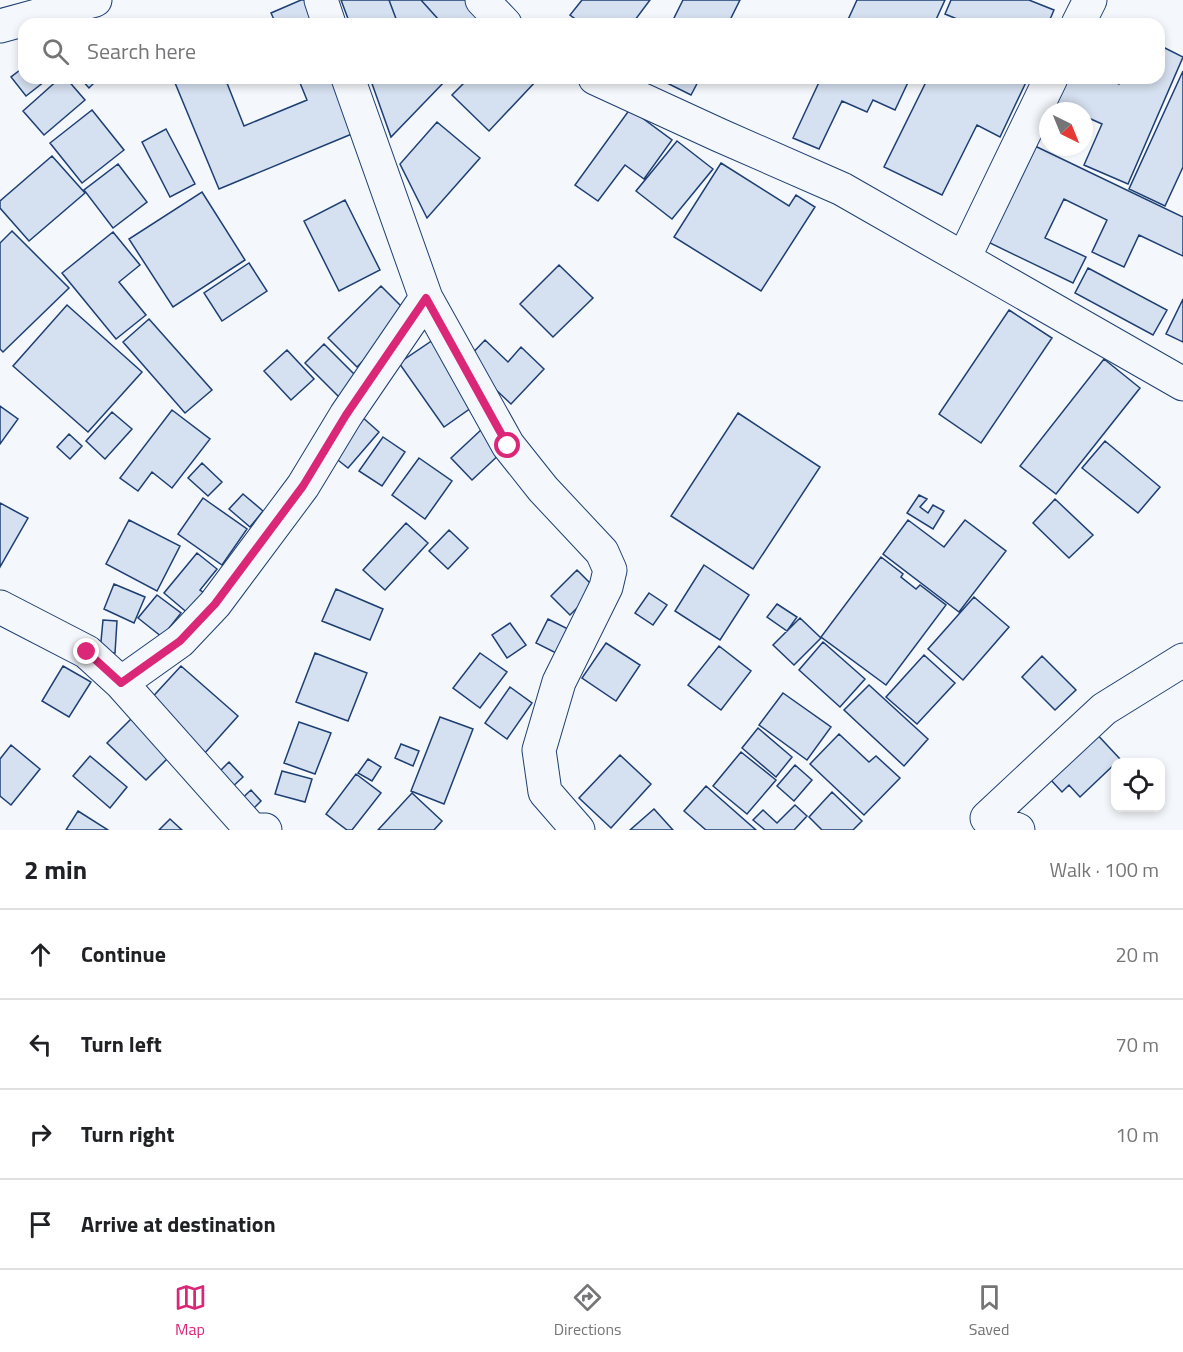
<!DOCTYPE html>
<meta charset="utf-8">
<style>
:root{--surface:#fff;--page:#f6f6f6;--text:#202124;--muted:#757577;--line:#e0e0e0;--accent:#db2777}
body{margin:0;font-family:"Titillium Web",sans-serif;background:var(--page);color:var(--text)}
.controls{position:absolute;right:18px;bottom:18px;display:grid;overflow:hidden;border-radius:12px;box-shadow:0 3px 9px #0003}
.controls button{width:54px;height:54px;display:grid;place-items:center;padding:0;border:0;border-bottom:2px solid var(--line);background:var(--surface);color:var(--text);font:30px sans-serif}
.compass{position:absolute;left:1039px;top:102px;width:54px;height:54px;border-radius:50%;background:var(--surface);box-shadow:0 3px 9px #0003;rotate:137deg}
.stop{position:absolute;width:18px;height:18px;margin:-14px;border:4px solid #db2777;border-radius:50%;background:#fff}
.stop.end{background:#db2777;border-color:#fff;box-shadow:0 2px 6px #0008}
.list{margin:0;padding:0;list-style:none}
h2{display:flex;justify-content:space-between;align-items:center;height:78px;margin:0;padding:0 24px;font-size:26px}
h2 small{font-size:20px;font-weight:400;color:var(--muted)}
.list li{display:grid;grid-template-columns:39px 1fr auto;gap:18px;align-items:center;box-sizing:border-box;height:90px;padding:0 24px;border-top:2px solid var(--line)}
.list b{display:block;font-size:22px;white-space:nowrap}
.list em{font-size:20px;font-style:normal;color:var(--muted)}
.icon{flex:none;width:33px;height:33px;fill:none;stroke:currentColor;stroke-width:2;stroke-linecap:round;stroke-linejoin:round}
.map{position:relative;flex:none;width:1183px;height:830px;overflow:hidden}
.search{position:absolute;background:var(--surface);box-shadow:0 3px 9px #0003;left:18px;right:18px;top:18px;height:66px;display:flex;align-items:center;gap:15px;box-sizing:border-box;padding:0 21px;border-radius:18px;color:var(--muted);font-size:22px}
.sheet{height:438px;background:var(--surface)}
nav{display:flex;justify-content:space-around;align-items:center;box-sizing:border-box;height:84px;border-top:2px solid var(--line);background:var(--surface);font-size:16px;color:var(--muted)}
nav a{display:grid;justify-items:center;gap:3px}
nav .on{color:var(--accent)}
.map>svg:first-child{display:block}
.building{fill:#d5e0f0;stroke:#1d3f73;stroke-width:1.5}
.lines{fill:none;stroke-linecap:round;stroke-linejoin:round}
.street-casing{stroke:#1d3f73;stroke-width:35}
.street{stroke:#f4f7fb;stroke-width:33}
.route{stroke:#db2777;stroke-width:8}
</style>
<div class="map">
<svg width="1183" height="830" viewBox="0 0 1183 830">
<rect width="100%" height="100%" fill="#f4f7fb"/>
<path class="building" d="M301,0H305L315,24H276L271,13Z
M341,0H389L398,24H350Z
M389,0H421L438,19L432,24H398Z
M421,0H466L490,24H432L438,19Z
M582,0H650L632,24H582L570,15Z
M683,0H740L728,24H671Z
M857,0H945L934,24H846Z
M951,0H1029L1054,10L1048,24H969L945,14Z
M1159,45L1183,57L1128,184L1084,165L1102,124L1084,116V111H1072L1054,103L1065,78H1105L1119,84L1122,78H1159Z
M24,67V78H49L26,96L11,77Z
M1183,71V167L1165,206L1129,189Z
M60,78H66L85,100L44,135L23,111Z
M80,78H99L89,88Z
M173,78H225L244,126L307,100L298,78H337L359,131L219,189Z
M370,78H448L391,137Z
M469,78H535L537,80L489,131L452,95Z
M657,78H700L691,95Z
M821,78H910L895,110L873,100L867,112L842,101L819,149L793,138Z
M928,78H1028L1000,137L977,125L942,195L884,167Z
M630,109L672,140L644,179L625,165L598,201L575,185Z
M92,110L124,150L82,183L50,143Z
M437,122L480,158L427,218L400,164Z
M166,129L195,184L170,197L142,142Z
M677,141L713,169L672,219L636,191Z
M1035,146L1183,217V256L1139,235L1124,267L1092,252L1107,220L1064,199L1045,238L1086,257L1073,283L988,242Z
M52,156L85,193L29,241L0,208V201Z
M721,163L789,206L796,195L815,207L761,291L674,237Z
M118,164L147,202L113,228L84,190Z
M202,192L245,260L173,307L129,239Z
M345,200L380,270L339,291L304,221Z
M12,231L69,288L3,352L0,349V243Z
M113,232L140,265L119,282L146,315L116,339L62,273Z
M249,263L267,291L222,321L204,293Z
M559,265L593,298L553,337L520,304Z
M1088,268L1167,310L1153,335L1075,293Z
M381,286L409,314L357,367L328,338Z
M1183,299V342L1166,334Z
M67,305L142,372L88,432L13,366Z
M1009,310L1052,338L981,443L939,414Z
M149,319L212,390L185,413L123,342Z
M433,340L478,403L444,427L399,363Z
M485,340L508,362L521,347L544,369L511,404L465,361Z
M324,344L359,379L340,398L305,363Z
M287,350L314,379L291,400L264,371Z
M1104,359L1140,388L1056,494L1020,466Z
M0,406L18,419L0,444Z
M172,410L210,439L172,488L152,472L138,491L120,478Z
M112,412L132,429L105,459L86,441Z
M738,413L820,467L753,569L671,516Z
M361,416L379,432L348,468L329,453Z
M482,429L503,451L472,480L451,458Z
M69,434L82,446L70,459L57,447Z
M383,437L405,452L382,486L359,471Z
M1105,441L1160,487L1138,513L1082,468Z
M419,458L452,481L425,519L392,495Z
M202,463L222,482L208,496L188,478Z
M243,494L263,511L250,527L229,509Z
M919,495L927,499L920,507L928,513L933,505L944,511L933,529L907,513Z
M203,498L247,529L222,565L178,534Z
M1055,499L1093,535L1069,558L1033,523Z
M0,503L28,518L0,567Z
M129,520L180,546L157,591L106,564Z
M908,520L944,547L965,520L1006,551L959,612L883,554Z
M406,523L428,543L385,590L363,570Z
M449,530L468,548L448,569L429,551Z
M197,553L217,569L200,590L207,595L190,615L164,593Z
M881,557L903,574L901,577L916,589L920,585L946,605L886,685L821,637Z
M704,565L749,595L720,640L675,611Z
M577,570L596,589L570,615L551,596Z
M114,584L145,597L134,623L104,609Z
M336,589L383,609L370,640L322,621Z
M649,593L667,605L653,625L635,613Z
M157,595L181,613L162,637L138,618Z
M974,597L1009,627L963,680L928,649Z
M777,604L797,617L787,631L767,617Z
M800,618L821,638L794,665L773,645Z
M548,619L576,633L564,657L536,643Z
M103,620L117,621L115,653L100,652Z
M510,623L526,645L507,658L492,635Z
M823,642L865,679L840,707L799,670Z
M606,643L640,665L616,701L582,678Z
M719,646L751,671L721,710L688,685Z
M315,653L367,673L348,721L296,702Z
M480,653L507,672L480,708L453,688Z
M924,655L955,683L917,724L886,697Z
M1042,656L1076,690L1055,710L1022,677Z
M63,666L91,682L69,717L42,701Z
M181,666L238,716L204,754L147,703Z
M869,685L928,739L904,766L844,710Z
M510,687L532,703L507,739L485,723Z
M783,693L831,727L807,760L759,725Z
M134,716L172,754L146,780L107,743Z
M440,717L473,729L444,804L411,791Z
M299,722L331,733L315,774L284,763Z
M758,728L792,757L776,777L742,748Z
M1093,730L1120,759L1080,797L1069,785L1062,792L1050,779Z
M839,734L869,762L876,756L900,778L864,815L810,764Z
M401,744L419,751L413,766L395,758Z
M11,745L40,769L11,805L0,796V759Z
M741,752L776,780L747,814L713,786Z
M620,755L651,784L611,828L579,798Z
M90,756L127,787L110,808L73,776Z
M368,759L381,767L372,781L358,773Z
M229,762L243,777L230,789L216,775Z
M795,765L812,780L794,801L777,786Z
M282,771L312,779L305,802L275,794Z
M356,774L381,793L352,830H347L326,814Z
M706,786L756,830H706L684,811Z
M251,790L261,801L247,815L236,804Z
M832,792L862,821L853,830H822L809,817Z
M412,793L442,821L434,830H378Z
M795,805L807,816L794,830H765L753,820L763,810L777,823Z
M654,809L673,830H630Z
M78,811L108,830H66Z
M170,819L182,830H159Z"/>
<g class="lines">
<g class="street-casing">
<path id="street" d="M321,0L329,24
M482,0L505,24
M1078,24L1090,0
M0,26L95,0
M348,78L426,298L508,445L543,489L602,552L610,570L606,587L559,682L539,750L545,792L578,830
M595,78L719,135L842,189L1183,384
M964,258L1051,78
M0,607L87,652L121,683L251,829L265,830
M121,683L180,641L215,604L303,486L346,415L426,298
M1018,830L987,818L1104,709L1183,660"/>
</g>
<use href="#street" class="street"/>
</g>
<g class="lines">
<path class="route" d="M87,652L121,683L180,641L215,604L303,486L346,415L426,298L508,446"/>
</g>
</svg>
<div class="controls">
<button><svg class="icon" aria-label="locate" viewBox="0 0 24 24"><circle cx="12" cy="12" r="6"/><path d="M12 2v4M12 18v4M2 12h4M18 12h4"/></svg></button>
</div>
<svg class="compass" viewBox="-18 -18 36 36"><path d="M0-13l5 13h-10z" fill="#e53935"/><path d="M0 13l5-13h-10z" fill="#757577"/></svg>
<div class="stop" style="left:508px;top:446px"></div>
<div class="stop end" style="left:87px;top:652px"></div>
<div class="search"><svg class="icon" aria-label="search" viewBox="0 0 24 24"><circle cx="10" cy="10" r="6"/><path d="M15 15l6 6"/></svg>Search here</div>
</div>
<section class="sheet">
<h2>2 min<small>Walk · 100 m</small></h2>
<ul class="list">
<li><svg class="icon" aria-label="ahead" viewBox="0 0 24 24"><path d="M12 20V5M6 11l6-6 6 6"/></svg><div><b>Continue</b></div><em>20 m</em></li>
<li><svg class="icon" aria-label="left" viewBox="0 0 24 24"><path d="M17 20v-9H6M10 6l-5 5 5 5"/></svg><div><b>Turn left</b></div><em>70 m</em></li>
<li><svg class="icon" aria-label="right" viewBox="0 0 24 24"><path d="M7 20v-9h11M14 6l5 5-5 5"/></svg><div><b>Turn right</b></div><em>10 m</em></li>
<li><svg class="icon" aria-label="arrive" viewBox="0 0 24 24"><path d="M6 21V4h12l-3 4 3 4H6"/></svg><div><b>Arrive at destination</b></div></li>
</ul>
</section>
<nav>
<a class="on"><svg class="icon" aria-label="map" viewBox="0 0 24 24"><path d="M3 6l6-2 6 2 6-2v14l-6 2-6-2-6 2zM9 4v14M15 6v14"/></svg>Map</a>
<a><svg class="icon" aria-label="directions" viewBox="0 0 24 24"><path d="M12 3l9 9-9 9-9-9zM9 14v-3h6M13 9l2 2-2 2"/></svg>Directions</a>
<a><svg class="icon" aria-label="saved" viewBox="0 0 24 24"><path d="M7 4h10v16l-5-4-5 4z"/></svg>Saved</a>
</nav>
